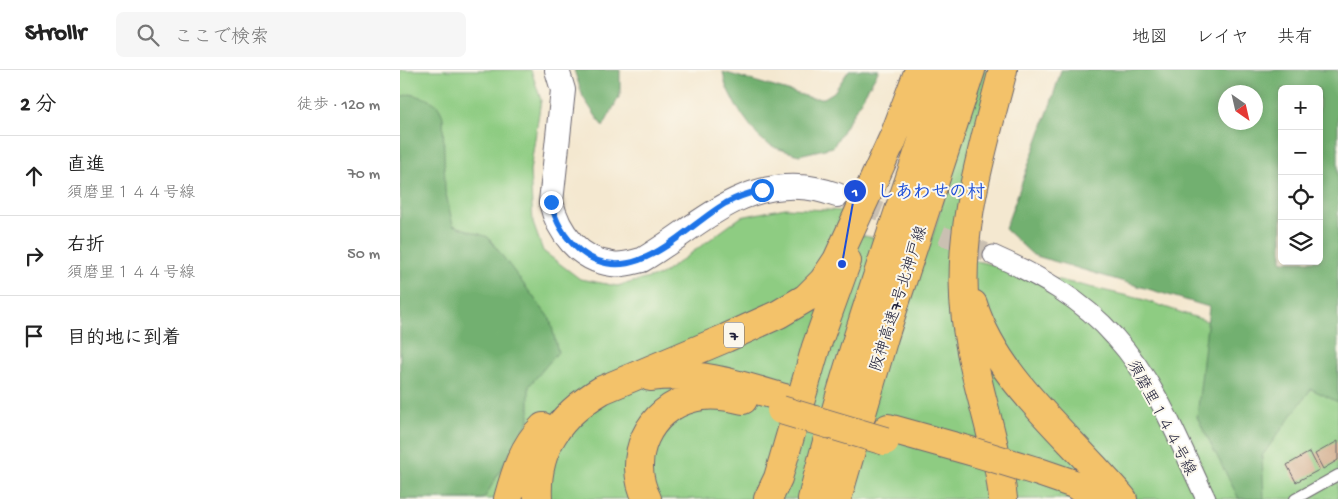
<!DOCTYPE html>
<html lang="ja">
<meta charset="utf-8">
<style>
:root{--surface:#fff;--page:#f6f6f6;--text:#222;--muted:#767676;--line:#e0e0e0}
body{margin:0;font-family:"Gochi Hand","Klee One",sans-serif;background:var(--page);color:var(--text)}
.controls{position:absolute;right:15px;top:15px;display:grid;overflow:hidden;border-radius:8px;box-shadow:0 2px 8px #0003}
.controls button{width:45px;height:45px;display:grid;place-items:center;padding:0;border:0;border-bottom:1px solid var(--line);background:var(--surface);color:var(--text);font:25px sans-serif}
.compass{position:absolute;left:818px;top:15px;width:45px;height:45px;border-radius:50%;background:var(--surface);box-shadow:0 2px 8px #0003;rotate:146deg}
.stop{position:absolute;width:15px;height:15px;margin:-11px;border:4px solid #1a73e8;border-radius:50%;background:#fff}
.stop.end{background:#1a73e8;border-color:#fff;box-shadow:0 1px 5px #0008}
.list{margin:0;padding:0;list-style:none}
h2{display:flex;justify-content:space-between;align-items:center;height:65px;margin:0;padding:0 20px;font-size:21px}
h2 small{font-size:16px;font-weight:400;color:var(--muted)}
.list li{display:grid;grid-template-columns:32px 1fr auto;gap:15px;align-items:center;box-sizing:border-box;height:80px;padding:0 20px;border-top:1px solid var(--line)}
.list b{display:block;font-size:19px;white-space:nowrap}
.list p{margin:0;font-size:16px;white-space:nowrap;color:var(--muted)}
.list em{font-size:16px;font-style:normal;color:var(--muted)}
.icon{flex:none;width:28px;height:28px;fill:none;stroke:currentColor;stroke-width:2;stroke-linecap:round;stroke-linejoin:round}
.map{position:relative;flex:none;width:938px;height:429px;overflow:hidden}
header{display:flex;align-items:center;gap:30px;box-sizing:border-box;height:70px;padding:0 25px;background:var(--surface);border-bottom:1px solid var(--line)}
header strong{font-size:24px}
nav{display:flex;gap:28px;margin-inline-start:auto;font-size:18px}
.search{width:350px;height:45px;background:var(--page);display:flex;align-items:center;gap:12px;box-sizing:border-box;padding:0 18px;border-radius:8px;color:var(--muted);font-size:19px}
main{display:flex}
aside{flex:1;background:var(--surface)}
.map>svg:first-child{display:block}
.green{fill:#8ecc82;stroke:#58775e}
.forest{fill:#72b070;stroke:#4a6956;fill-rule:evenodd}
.building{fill:#d1ab8b}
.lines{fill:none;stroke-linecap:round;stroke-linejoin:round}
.minor-tunnel{stroke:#cac0b2;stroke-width:19;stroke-dasharray:19 9;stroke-linecap:butt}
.service-casing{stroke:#6c676f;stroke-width:12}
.minor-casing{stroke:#6c676f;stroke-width:21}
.tertiary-casing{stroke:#6c676f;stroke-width:26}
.motorway-casing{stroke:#6c676f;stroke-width:30}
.service{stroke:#fff;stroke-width:10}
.minor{stroke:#fff;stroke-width:19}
.tertiary{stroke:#fff;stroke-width:24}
.motorway{stroke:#f3c26a;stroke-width:28}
.motorway-bridge-casing{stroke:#6c676f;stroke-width:30;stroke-linecap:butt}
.motorway-bridge{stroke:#f3c26a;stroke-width:28}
.route{stroke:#1a73e8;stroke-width:6}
.labels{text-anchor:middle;stroke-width:4;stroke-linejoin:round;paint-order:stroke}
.shield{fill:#fbf7ec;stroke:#636270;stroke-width:1}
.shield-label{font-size:15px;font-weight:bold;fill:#22223b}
.street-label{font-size:16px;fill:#22223b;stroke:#fbf7ec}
.leader{fill:none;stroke:#1d4ed8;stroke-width:2}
.callout-dot{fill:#1d4ed8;stroke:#fbf7ec;stroke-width:2}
.mark-label{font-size:15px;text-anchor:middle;font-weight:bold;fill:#fff}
.callout-label{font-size:18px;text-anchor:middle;font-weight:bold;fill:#1d4ed8;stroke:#fbf7ec;stroke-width:4;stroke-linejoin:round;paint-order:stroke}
</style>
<header>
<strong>Strollr</strong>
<div class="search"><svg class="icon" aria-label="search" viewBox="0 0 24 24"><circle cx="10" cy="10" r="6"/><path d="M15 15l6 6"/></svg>ここで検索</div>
<nav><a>地図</a><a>レイヤ</a><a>共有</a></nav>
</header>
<main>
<aside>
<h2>2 分<small>徒歩 · 120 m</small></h2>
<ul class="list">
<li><svg class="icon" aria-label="ahead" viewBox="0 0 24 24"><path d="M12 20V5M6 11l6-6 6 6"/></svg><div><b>直進</b><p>須磨里１４４号線</p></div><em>70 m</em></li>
<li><svg class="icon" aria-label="right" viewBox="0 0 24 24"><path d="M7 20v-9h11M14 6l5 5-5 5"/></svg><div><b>右折</b><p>須磨里１４４号線</p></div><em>50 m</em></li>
<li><svg class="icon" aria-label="arrive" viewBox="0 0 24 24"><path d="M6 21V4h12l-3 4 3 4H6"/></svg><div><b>目的地に到着</b></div></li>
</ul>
</aside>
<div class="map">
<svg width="938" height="429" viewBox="0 0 938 429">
<rect width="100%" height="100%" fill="#fbf7ec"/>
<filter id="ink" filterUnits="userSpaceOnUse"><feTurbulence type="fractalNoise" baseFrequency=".02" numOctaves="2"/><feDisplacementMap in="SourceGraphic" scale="10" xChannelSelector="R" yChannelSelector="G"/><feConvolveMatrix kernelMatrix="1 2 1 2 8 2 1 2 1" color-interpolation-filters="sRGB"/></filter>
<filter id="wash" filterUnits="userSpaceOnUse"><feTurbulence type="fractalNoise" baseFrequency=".0096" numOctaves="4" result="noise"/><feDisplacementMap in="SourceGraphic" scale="20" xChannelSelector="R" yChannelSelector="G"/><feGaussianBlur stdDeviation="1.12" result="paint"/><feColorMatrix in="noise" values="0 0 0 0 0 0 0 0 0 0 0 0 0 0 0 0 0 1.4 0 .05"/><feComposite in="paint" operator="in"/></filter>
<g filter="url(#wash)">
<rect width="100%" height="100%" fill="#f4e8d0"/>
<path class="green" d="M0,0H131L141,30L130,101L133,153L143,181L180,209L217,216L261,205L341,147L385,138L446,141L438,160L528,180L583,0H597L555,186L741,229L938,295V429H0Z"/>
<path class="forest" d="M174,0H220V25L203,57L183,27Z
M449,0H479L433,77L399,85L376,78L365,72L357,65L336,36L326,16L323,2L412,28H424L434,22Z
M661,0H938V332L911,319L862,386L864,429H839L797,347L809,237L633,185L605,159L651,33ZM882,19H919V191H882ZM856,22V52H826V22Z
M10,24C28,29 37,29 43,47L45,120L53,155L88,167L150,249L158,282L129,316V350L85,427L82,429H0V27Z"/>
<g id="blocks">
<path class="building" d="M938,371V390L923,399L915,384Z
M910,382L919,400L896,412L887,395Z"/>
</g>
</g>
<g filter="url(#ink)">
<use href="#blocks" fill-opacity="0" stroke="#6c676f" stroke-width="1"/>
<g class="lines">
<path class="minor-tunnel" d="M437,125L593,185"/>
<g class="service-casing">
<path id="service" d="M895,429L938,405"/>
</g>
<g class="minor-casing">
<path id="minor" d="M593,185C638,205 682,229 715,267C757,313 780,374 806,429"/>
</g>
<g class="tertiary-casing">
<path id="tertiary" d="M157,0L163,20L151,132C158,162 179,190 212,194C222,196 233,192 242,190C295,159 334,114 399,117C412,117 425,121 437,125"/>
</g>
<g class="motorway-casing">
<path id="motorway" d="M491,74L519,0
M573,234C593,299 650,349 695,398C704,408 714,418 723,429
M250,307C300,301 337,314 384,328
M488,358L574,382
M636,401L674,414L696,429
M108,429C115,403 123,376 143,357
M138,429C135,378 160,345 202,320L326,268L379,244L406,228L423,211L437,190L498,57
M247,429C226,388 248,339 293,328C309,323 327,326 343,330
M368,429L378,408L416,277L447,191
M412,429C448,284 499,142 546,0
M437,429L484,267L571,0
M603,429C597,368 573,311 566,250C555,165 582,82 603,0"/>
</g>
<use href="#service" class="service"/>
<use href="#minor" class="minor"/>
<use href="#tertiary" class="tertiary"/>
<use href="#motorway" class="motorway"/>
<g class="motorway-bridge-casing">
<path id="motorway-bridge" d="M381,340L485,371
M574,382L636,401"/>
</g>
<use href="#motorway-bridge" class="motorway-bridge"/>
</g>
</g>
<g class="lines" filter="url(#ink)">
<path class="route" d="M151,132C155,151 164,167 179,180C232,223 283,158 326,133C337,127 349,123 362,120"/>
</g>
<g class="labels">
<rect class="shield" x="324" y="252.5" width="20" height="25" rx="4"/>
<g class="shield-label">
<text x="334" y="270">7</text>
</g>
<g class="street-label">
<text transform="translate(497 228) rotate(-72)" y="6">阪神高速7号北神戸線</text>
<text transform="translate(763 347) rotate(62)" y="6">須磨里１４４号線</text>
</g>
</g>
<path class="leader" d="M442 194L455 121"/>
<g class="callout-dot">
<circle cx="442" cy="194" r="5"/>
<circle cx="455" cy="121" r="12"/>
</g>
<g class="mark-label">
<text x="455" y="126">1</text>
</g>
<g class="callout-label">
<text x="531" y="127">しあわせの村</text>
</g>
</svg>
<div class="controls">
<button>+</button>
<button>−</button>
<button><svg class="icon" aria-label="locate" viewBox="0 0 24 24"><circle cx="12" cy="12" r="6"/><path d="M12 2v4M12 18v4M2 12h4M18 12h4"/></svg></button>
<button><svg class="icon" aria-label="layers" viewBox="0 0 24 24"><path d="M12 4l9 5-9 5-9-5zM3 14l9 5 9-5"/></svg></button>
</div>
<svg class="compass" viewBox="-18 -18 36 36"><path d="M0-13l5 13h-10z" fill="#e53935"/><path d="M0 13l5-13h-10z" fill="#767676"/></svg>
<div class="stop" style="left:362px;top:120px"></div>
<div class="stop end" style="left:151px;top:132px"></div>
</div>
</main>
